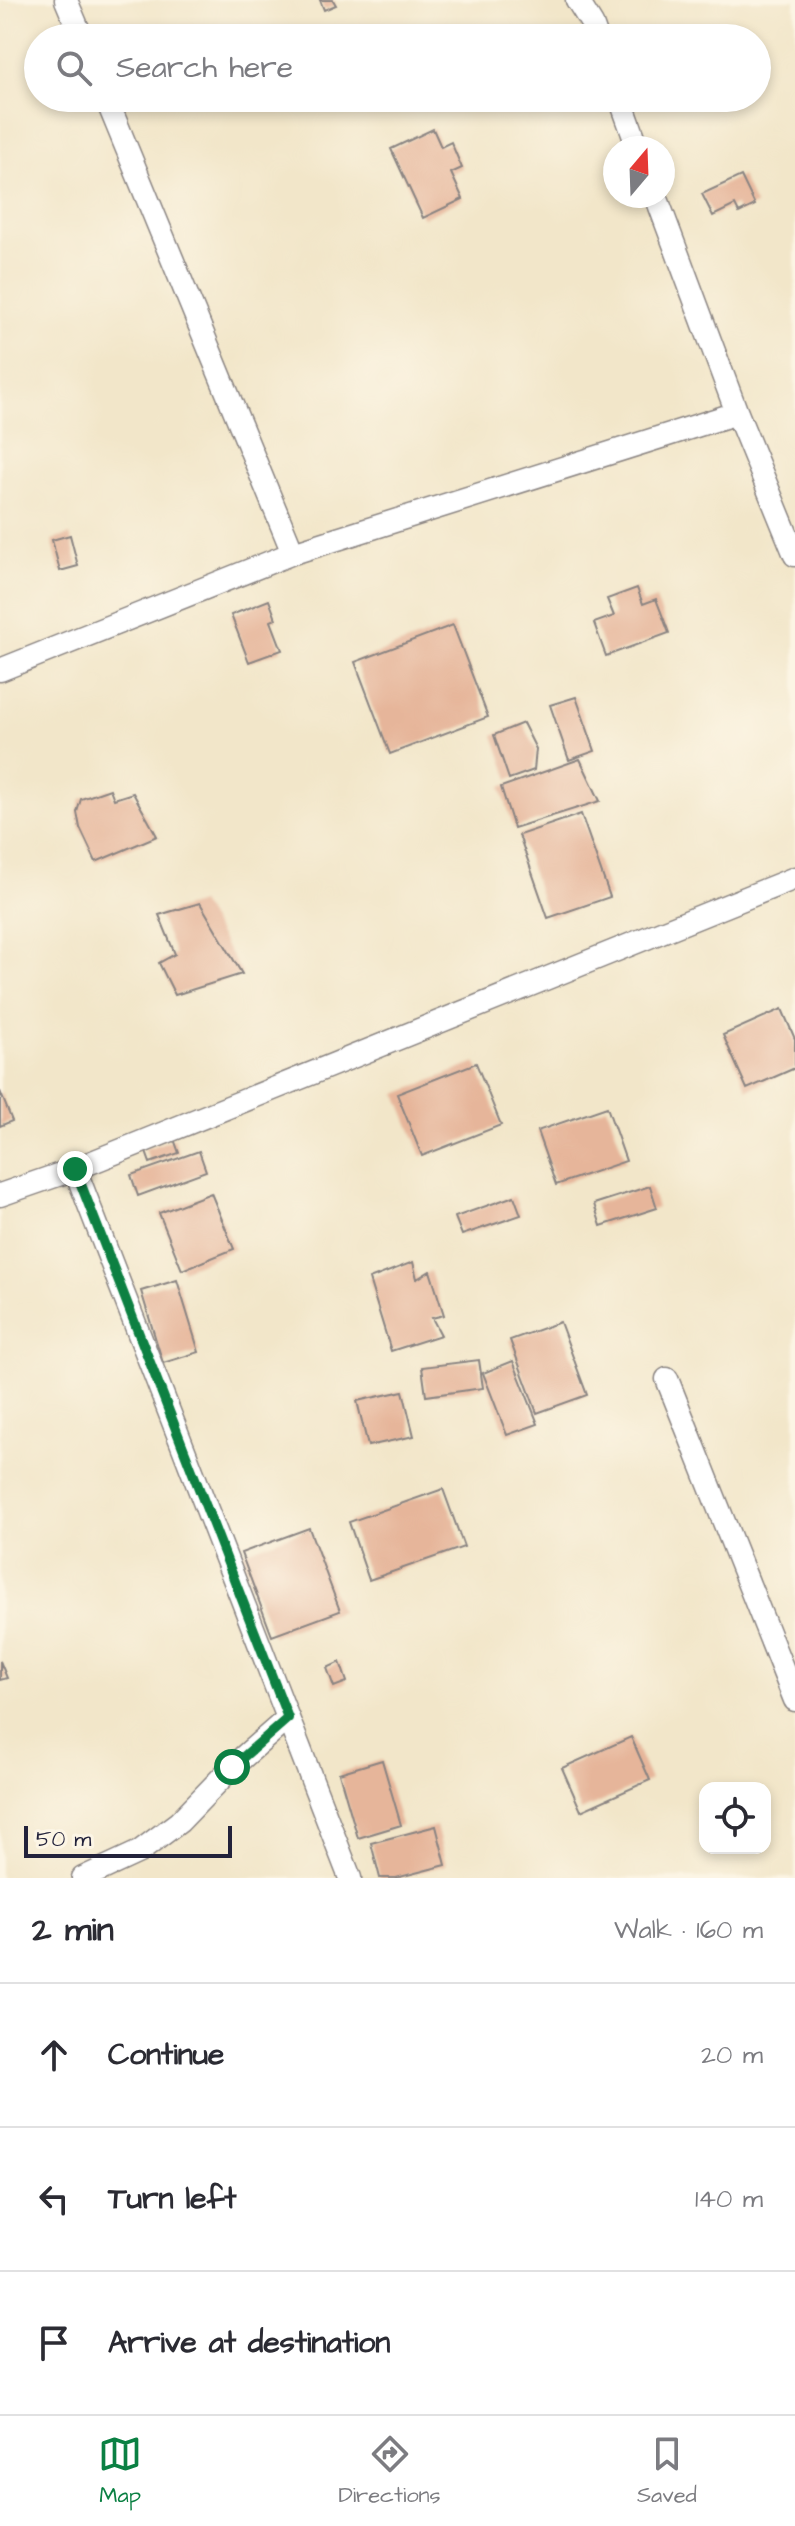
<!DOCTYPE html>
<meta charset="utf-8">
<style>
:root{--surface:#fff;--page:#f2f2f3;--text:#2b2b33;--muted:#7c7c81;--line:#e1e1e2;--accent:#0b8043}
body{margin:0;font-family:"Architects Daughter",sans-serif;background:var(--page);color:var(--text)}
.controls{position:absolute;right:24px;bottom:24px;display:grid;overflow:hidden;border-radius:16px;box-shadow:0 4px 12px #0003}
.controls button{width:72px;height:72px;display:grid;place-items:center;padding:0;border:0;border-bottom:2px solid var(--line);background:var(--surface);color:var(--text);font:40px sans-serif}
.compass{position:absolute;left:603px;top:136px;width:72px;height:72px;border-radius:50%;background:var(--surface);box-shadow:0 4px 12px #0003;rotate:19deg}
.scale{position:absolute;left:24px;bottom:20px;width:208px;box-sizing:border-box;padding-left:8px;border:4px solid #22223b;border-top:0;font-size:22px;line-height:28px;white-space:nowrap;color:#22223b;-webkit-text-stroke:6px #fcf5e5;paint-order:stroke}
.stop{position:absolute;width:24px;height:24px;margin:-18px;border:6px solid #0b8043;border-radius:50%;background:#fff}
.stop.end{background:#0b8043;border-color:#fff;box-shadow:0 2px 8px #0008}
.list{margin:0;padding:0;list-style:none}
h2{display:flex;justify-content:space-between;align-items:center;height:104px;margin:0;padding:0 32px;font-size:34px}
h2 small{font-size:26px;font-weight:400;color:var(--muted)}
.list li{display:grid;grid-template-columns:52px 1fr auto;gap:24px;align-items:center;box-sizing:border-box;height:144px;padding:0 32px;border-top:2px solid var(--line)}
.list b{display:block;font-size:30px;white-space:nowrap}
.list em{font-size:26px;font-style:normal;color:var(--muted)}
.icon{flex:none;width:44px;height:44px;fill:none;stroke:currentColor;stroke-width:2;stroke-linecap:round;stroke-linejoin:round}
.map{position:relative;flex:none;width:795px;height:1878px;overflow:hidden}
.search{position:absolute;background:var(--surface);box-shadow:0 4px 12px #0003;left:24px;right:24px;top:24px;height:88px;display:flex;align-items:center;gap:20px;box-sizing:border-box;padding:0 28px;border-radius:44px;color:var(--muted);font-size:30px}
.sheet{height:536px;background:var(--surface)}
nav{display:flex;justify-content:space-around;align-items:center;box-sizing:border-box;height:112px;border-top:2px solid var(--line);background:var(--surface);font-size:22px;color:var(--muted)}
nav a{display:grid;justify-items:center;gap:4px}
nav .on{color:var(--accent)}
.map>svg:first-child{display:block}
.building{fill:#e6b59a}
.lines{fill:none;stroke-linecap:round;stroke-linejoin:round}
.street-casing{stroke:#8a8482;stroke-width:25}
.street{stroke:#fff;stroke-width:22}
.route{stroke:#0b8043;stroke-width:10}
</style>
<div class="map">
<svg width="795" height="1878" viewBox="0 0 795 1878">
<rect width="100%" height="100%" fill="#fcf5e5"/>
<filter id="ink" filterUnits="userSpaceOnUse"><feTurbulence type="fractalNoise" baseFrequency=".0125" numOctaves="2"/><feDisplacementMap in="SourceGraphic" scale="16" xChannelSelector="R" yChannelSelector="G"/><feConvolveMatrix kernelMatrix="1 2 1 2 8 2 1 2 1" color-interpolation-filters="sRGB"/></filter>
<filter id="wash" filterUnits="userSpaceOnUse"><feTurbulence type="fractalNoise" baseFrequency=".006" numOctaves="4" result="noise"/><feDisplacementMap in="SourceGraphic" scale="32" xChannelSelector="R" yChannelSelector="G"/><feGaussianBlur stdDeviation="1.8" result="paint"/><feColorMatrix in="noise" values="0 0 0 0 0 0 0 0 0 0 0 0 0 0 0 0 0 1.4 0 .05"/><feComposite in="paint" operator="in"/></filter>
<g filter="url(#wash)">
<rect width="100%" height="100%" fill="#f2e6c9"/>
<g id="blocks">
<path class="building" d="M320,0H333L336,5L324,10Z
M433,129L441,147L451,142L462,168L451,173L463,199L423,218L391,149Z
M741,176L755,205L739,213L735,205L713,216L702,194Z
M70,535L78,566L60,571L52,540Z
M637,588L643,604L656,599L669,633L606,656L594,623L614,616L607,599Z
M269,600L276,619L271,621L282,650L249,662L231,615Z
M453,625L488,717L390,754L355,662Z
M576,697L595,751L569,760L550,705Z
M523,723L536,749L534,770L509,779L494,735Z
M580,759L600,801L514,828L501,787Z
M110,789L114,799L133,793L157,836L96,862L80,828L77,812L81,799Z
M581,814L610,897L548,918L519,835Z
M200,903L242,974L175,995L159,963L175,954L159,915Z
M782,1009L795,1039V1068L747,1089L723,1035Z
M476,1063L501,1125L422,1156L397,1094Z
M0,1091L12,1121L0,1126Z
M607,1107L626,1161L556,1185L537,1131Z
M174,1139L179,1153L150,1163L145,1149Z
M199,1151L206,1171L138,1196L131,1175Z
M650,1186L657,1208L601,1226L594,1204Z
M211,1193L234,1249L182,1270L159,1213Z
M514,1196L521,1215L462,1235L455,1217Z
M413,1262L417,1279L430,1271L444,1315L432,1318L441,1335L391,1351L369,1279Z
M177,1280L199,1352L163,1363L141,1291Z
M560,1322L587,1395L537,1413L510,1340Z
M479,1360L483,1388L426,1396L422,1367Z
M513,1361L538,1424L507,1435L483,1373Z
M403,1391L414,1436L368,1446L357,1401Z
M443,1489L464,1547L369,1580L349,1522Z
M309,1528L340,1611L272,1636L241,1553Z
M0,1661L7,1678L0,1680Z
M340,1662L347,1682L334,1687L327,1668Z
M631,1737L650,1780L581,1811L562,1768Z
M382,1760L401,1825L358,1838L339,1773Z
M436,1826L446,1865L396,1878H380L371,1843Z"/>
</g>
</g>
<g filter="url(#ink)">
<use href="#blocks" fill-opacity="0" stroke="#8a8482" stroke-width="2"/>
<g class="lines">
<g class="street-casing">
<path id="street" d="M66,0L82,38
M577,0L592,24L597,38
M106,98L293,553
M620,98L638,148
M656,196L737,413L795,555
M0,670L293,553L737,413
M75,1169L350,1878
M0,1195L75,1169L795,878
M667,1379L795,1700
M83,1878L139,1852L179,1822L232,1767L288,1718"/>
</g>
<use href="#street" class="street"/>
</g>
</g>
<g class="lines" filter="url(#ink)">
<path class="route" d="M75,1169L288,1718L232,1767"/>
</g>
</svg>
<div class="controls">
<button><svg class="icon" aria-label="locate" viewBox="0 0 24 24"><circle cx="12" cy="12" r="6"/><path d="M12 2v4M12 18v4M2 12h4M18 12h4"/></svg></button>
</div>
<svg class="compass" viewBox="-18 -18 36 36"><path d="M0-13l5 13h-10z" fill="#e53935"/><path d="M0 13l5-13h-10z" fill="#7c7c81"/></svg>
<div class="scale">50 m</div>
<div class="stop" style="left:232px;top:1767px"></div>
<div class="stop end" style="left:75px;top:1169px"></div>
<div class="search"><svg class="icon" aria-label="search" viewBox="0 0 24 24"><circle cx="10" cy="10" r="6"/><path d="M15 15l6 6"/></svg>Search here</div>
</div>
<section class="sheet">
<h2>2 min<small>Walk · 160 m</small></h2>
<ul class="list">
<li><svg class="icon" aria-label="ahead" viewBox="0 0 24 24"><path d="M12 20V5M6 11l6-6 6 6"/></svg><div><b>Continue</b></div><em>20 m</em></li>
<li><svg class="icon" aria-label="left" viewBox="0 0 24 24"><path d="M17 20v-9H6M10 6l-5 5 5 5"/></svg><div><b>Turn left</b></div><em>140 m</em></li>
<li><svg class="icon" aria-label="arrive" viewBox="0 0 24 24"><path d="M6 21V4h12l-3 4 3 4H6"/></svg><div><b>Arrive at destination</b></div></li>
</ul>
</section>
<nav>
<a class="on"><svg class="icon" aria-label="map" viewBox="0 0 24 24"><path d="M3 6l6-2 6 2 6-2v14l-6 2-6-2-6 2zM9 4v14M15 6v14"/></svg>Map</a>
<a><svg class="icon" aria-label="directions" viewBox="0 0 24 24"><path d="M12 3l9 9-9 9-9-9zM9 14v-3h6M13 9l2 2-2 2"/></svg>Directions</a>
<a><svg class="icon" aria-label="saved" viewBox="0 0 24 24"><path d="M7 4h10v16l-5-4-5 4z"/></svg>Saved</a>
</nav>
